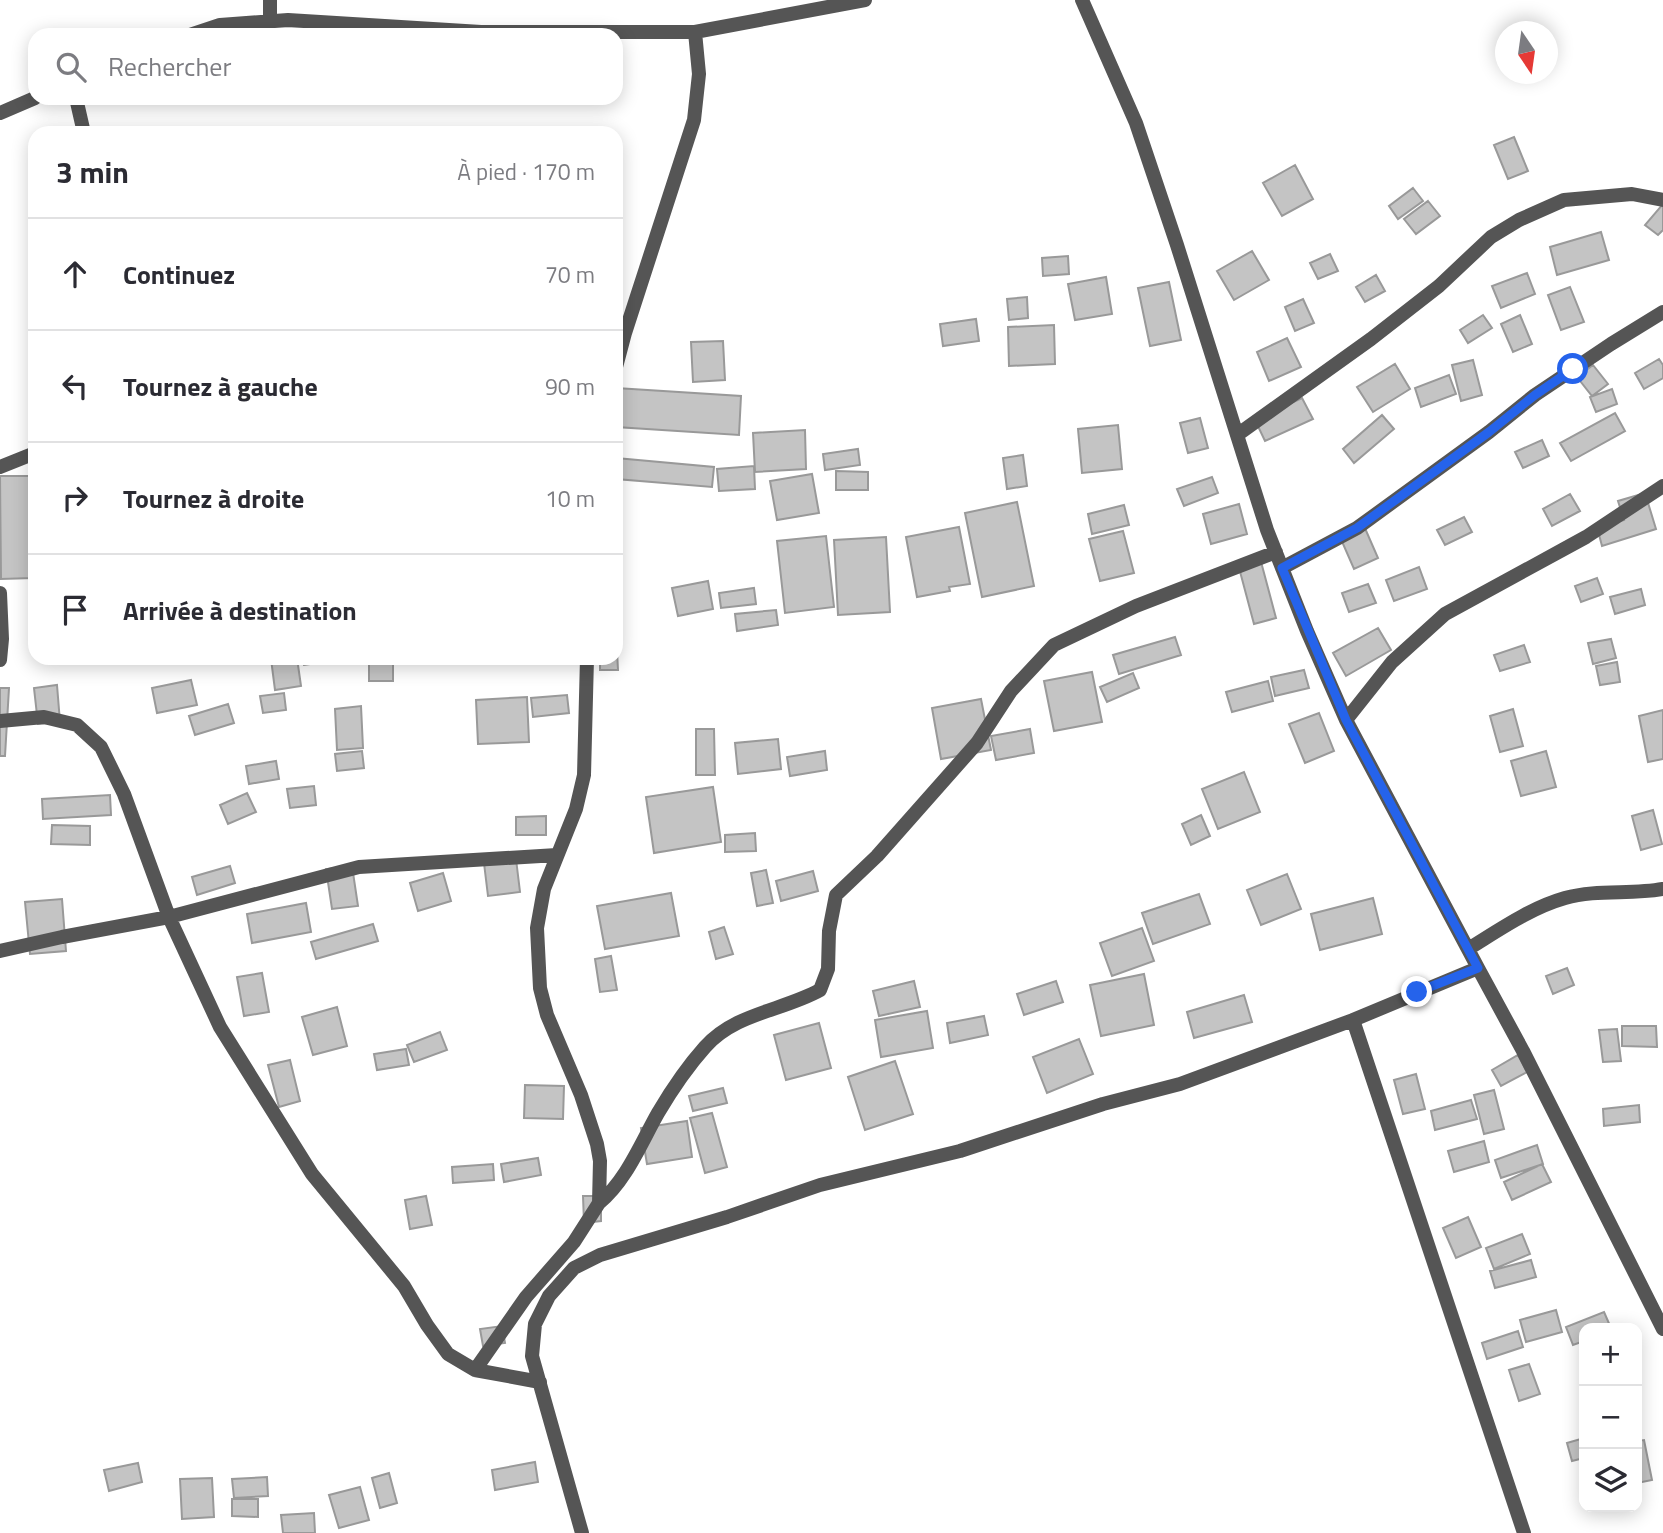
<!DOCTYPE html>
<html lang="fr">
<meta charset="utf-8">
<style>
:root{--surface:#fff;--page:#f2f2f3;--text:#2b2b33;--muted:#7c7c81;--line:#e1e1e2}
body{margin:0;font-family:"Titillium Web",sans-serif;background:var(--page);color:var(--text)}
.controls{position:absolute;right:21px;bottom:21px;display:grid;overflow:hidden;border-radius:14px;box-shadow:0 4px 18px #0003}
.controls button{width:63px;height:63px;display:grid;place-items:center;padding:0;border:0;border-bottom:2px solid var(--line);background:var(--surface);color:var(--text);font:35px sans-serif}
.compass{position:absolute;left:1495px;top:21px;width:63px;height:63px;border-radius:50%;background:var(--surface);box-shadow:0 4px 18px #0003;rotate:167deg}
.stop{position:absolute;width:21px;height:21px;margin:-16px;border:5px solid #2563eb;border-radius:50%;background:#fff}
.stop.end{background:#2563eb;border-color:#fff;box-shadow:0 2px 7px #0008}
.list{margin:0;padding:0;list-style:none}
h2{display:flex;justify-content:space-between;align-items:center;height:91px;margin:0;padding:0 28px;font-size:30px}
h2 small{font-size:23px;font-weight:400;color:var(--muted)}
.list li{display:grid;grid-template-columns:46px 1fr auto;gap:21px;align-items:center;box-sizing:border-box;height:112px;padding:0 28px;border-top:2px solid var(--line)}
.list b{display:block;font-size:26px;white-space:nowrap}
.list em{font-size:23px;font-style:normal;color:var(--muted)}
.icon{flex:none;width:38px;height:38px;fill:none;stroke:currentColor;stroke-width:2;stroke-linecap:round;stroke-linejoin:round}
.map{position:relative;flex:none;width:1663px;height:1533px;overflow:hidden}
.search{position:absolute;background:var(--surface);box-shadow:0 4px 18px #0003;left:28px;top:28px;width:595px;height:77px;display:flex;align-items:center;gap:18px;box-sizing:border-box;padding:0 24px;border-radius:21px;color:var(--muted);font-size:26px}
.panel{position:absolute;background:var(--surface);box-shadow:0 4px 18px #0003;left:28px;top:126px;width:595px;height:539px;border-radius:21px}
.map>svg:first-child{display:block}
.building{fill:#c4c4c4;stroke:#999;stroke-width:2}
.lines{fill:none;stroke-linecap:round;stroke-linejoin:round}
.minor{stroke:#555;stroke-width:14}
.route{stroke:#2563eb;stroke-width:9}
</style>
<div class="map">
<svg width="1663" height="1533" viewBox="0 0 1663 1533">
<rect width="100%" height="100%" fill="#fff"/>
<path class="building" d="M1514,137L1528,171L1508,179L1494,145Z
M1295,165L1313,199L1282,216L1263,183Z
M1413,188L1423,201L1398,219L1389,206Z
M1428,201L1440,216L1416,234L1404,219Z
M1663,204V230L1658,235L1645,225Z
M1601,232L1609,260L1557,275L1550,247Z
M1252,251L1269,280L1234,300L1217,271Z
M1330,254L1338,271L1318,279L1310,263Z
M1068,256L1069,274L1043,276L1042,258Z
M1527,273L1535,294L1501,308L1492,286Z
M1376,275L1385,291L1365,302L1356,287Z
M1106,277L1112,314L1075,320L1068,284Z
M1169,282L1181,340L1150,346L1138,288Z
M1570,287L1584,322L1561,330L1548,295Z
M1027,297L1028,318L1009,320L1007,299Z
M1303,299L1314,323L1295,331L1285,307Z
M1483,315L1492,328L1468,343L1460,330Z
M1520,315L1532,344L1513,352L1501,324Z
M976,319L979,341L943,346L940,324Z
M1054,325L1055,364L1009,366L1008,327Z
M1287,338L1301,367L1269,381L1257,352Z
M723,341L725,380L693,382L691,342Z
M1659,359L1663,365V378L1644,389L1635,373Z
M1473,360L1482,395L1461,401L1452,365Z
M1395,364L1410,389L1373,412L1357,387Z
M1593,365L1608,384L1592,396L1577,377Z
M1449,375L1456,394L1421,407L1415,388Z
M616,388L741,396L739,435L616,427Z
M1612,389L1617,404L1596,412L1590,397Z
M1302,398L1313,419L1265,441L1255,420Z
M1615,413L1625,431L1571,461L1560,443Z
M1382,415L1394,429L1354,463L1343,449Z
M1200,418L1208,448L1188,453L1180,423Z
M1118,425L1122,469L1082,473L1078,429Z
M805,430L806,469L755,472L753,433Z
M1542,440L1549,456L1523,468L1515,452Z
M858,449L860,465L825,470L823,454Z
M1023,455L1027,486L1007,489L1003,458Z
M616,458L714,467L712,487L616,479Z
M754,466L755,489L719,491L717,469Z
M836,471L868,472V490H836Z
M812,474L819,513L777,520L770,481Z
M0,476H32L33,578L1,579Z
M1212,477L1218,493L1184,506L1177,489Z
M1645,493L1656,529L1602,546L1597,527L1624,520L1618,501Z
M1570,494L1580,511L1552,526L1543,509Z
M1017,502L1034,586L982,597L965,513Z
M1239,504L1247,534L1211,544L1203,514Z
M1124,505L1129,525L1092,534L1088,514Z
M1464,517L1472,532L1445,545L1437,530Z
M1364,526L1378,558L1354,569L1340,537Z
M959,527L970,584L949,587L950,591L917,597L906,537Z
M1123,531L1134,573L1100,581L1089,539Z
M826,536L834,607L785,613L777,541Z
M886,537L890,612L838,615L834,540Z
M1260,558L1276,618L1254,624L1238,564Z
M1419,567L1427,589L1394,601L1386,580Z
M1597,578L1603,594L1581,602L1575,586Z
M708,581L713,609L678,616L672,588Z
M1368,584L1376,603L1349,612L1342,593Z
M754,588L756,604L721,608L719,593Z
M1641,589L1645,605L1615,614L1610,597Z
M776,610L778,625L737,631L735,614Z
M1378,628L1391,650L1346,676L1333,653Z
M616,631L618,670H600V658H616Z
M1175,637L1181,655L1119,674L1113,655Z
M1611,639L1616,658L1593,664L1588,643Z
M1524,645L1530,662L1500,671L1494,655Z
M297,658L301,686L275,690L271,659Z
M302,658H332V661L304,665Z
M369,658H393V681H369Z
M1617,662L1620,682L1600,685L1596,666Z
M1304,670L1309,688L1275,696L1271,677Z
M1092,672L1102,722L1054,731L1044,681Z
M1133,673L1139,688L1107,702L1100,687Z
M191,680L197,705L157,713L152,688Z
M1268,681L1273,701L1232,712L1226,692Z
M57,685L60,722L38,724L34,688Z
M0,688H9L5,756H0Z
M284,693L286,710L263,713L260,696Z
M567,695L569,713L533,717L531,698Z
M527,697L529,742L478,744L476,700Z
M981,699L991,750L941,759L932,708Z
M228,704L234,723L195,735L189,716Z
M361,706L363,748L337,750L335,709Z
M1513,709L1523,746L1500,752L1490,716Z
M1663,710V759L1648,762L1639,716Z
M1319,713L1334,751L1305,763L1289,724Z
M696,729H714L715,775H696Z
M1030,729L1034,753L996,760L991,736Z
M778,739L781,769L738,774L735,743Z
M362,751L364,768L337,771L335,754Z
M825,751L827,770L790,776L787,757Z
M1546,751L1556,787L1521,796L1511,761Z
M276,761L279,779L249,784L246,766Z
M1244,772L1260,812L1218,829L1202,789Z
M314,786L316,805L290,808L287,789Z
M713,787L721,842L654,853L646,797Z
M247,793L256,812L228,824L220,805Z
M110,795L111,815L43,819L42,799Z
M1653,810L1662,844L1641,850L1632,816Z
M1201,815L1210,836L1191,845L1182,824Z
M546,816V835H516V817Z
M52,825L90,826V845L51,844Z
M755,833L756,851L725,852V835Z
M516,859L520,892L488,896L484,863Z
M230,866L235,883L197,895L192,877Z
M352,866L358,906L332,909L326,869Z
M766,870L773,903L757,906L751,873Z
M813,871L818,891L781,901L776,881Z
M443,873L451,901L418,911L410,883Z
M1287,874L1301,909L1261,925L1247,890Z
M671,893L679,936L605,949L597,906Z
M1199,894L1210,924L1153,944L1142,913Z
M1373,898L1382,934L1320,950L1311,914Z
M62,899L66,951L30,954L25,902Z
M306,903L311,932L252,943L247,914Z
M373,924L378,941L316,959L311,942Z
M724,927L733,954L716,959L709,932Z
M1142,928L1154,961L1112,976L1100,943Z
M611,956L617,990L600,992L595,959Z
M1567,968L1574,985L1553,994L1546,976Z
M262,973L269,1012L244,1016L237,977Z
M1144,974L1154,1025L1101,1036L1090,985Z
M914,981L920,1007L879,1016L873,991Z
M1056,981L1063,1002L1024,1015L1017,994Z
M1244,995L1252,1022L1194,1038L1187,1012Z
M337,1007L347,1046L313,1055L302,1017Z
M927,1011L933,1048L881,1057L875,1020Z
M984,1016L988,1035L950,1043L947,1023Z
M819,1023L831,1068L786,1080L774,1035Z
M1622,1026H1656L1657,1047L1622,1046Z
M1617,1029L1621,1061L1603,1062L1599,1030Z
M440,1032L447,1050L414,1062L407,1045Z
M1079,1039L1093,1074L1047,1093L1033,1057Z
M406,1049L409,1065L377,1070L374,1054Z
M1518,1055L1527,1072L1501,1086L1492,1070Z
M290,1060L300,1101L279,1107L268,1065Z
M895,1061L913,1114L865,1130L848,1077Z
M1416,1074L1425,1109L1403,1114L1394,1080Z
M525,1085L564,1086L563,1119L524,1118Z
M723,1088L727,1103L693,1111L689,1096Z
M1494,1090L1504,1129L1484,1134L1474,1095Z
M1471,1100L1477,1119L1435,1130L1431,1111Z
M1639,1105L1640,1122L1604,1126L1603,1109Z
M712,1113L727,1167L705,1173L690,1118Z
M687,1121L692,1157L647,1164L641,1128Z
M1484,1141L1489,1162L1454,1172L1448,1151Z
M1537,1145L1543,1164L1501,1178L1495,1160Z
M538,1158L541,1175L504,1182L501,1164Z
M493,1164L494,1180L453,1183L452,1167Z
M1542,1164L1551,1182L1512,1200L1504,1182Z
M426,1196L432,1225L410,1229L405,1200Z
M583,1196H601V1221L584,1223Z
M1468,1217L1481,1247L1456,1258L1443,1228Z
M1522,1234L1530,1254L1494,1269L1486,1248Z
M1531,1260L1536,1277L1495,1288L1490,1271Z
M1556,1310L1562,1332L1526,1342L1520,1320Z
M1604,1312L1611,1328H1584V1341L1573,1345L1566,1327Z
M502,1326L505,1343L483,1346L480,1329Z
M1518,1331L1523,1347L1487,1359L1482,1343Z
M1529,1364L1540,1394L1519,1401L1509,1370Z
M1584,1438V1458L1572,1461L1567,1443Z
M1644,1440L1652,1480L1637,1483V1441Z
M535,1462L538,1482L495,1490L492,1470Z
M138,1463L142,1482L109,1491L104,1470Z
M389,1473L397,1503L380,1508L372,1478Z
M267,1477L268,1496L234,1498L232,1479Z
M212,1478L214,1517L182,1519L180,1479Z
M360,1487L369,1520L339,1528L329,1495Z
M232,1499H258V1517L232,1516Z
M314,1513L315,1533H283L281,1515Z"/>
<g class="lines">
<path class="minor" d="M1082,0L1136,123L1177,245L1267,530L1307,631L1346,720L1478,968
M270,20V0
M190,35L220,25L288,20L481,32H695L865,0
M76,98L84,133
M0,113L35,98
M616,367L625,333L694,120L699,74L695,32
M1237,435L1371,339L1439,286L1491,237L1519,220L1564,200L1632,194L1663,200
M0,467L35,453
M1282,568L1357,528L1489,432L1535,395L1611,344L1663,312
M0,593L2,639L0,660
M1346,720L1392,662L1445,614L1586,537L1663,486
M0,721L44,717L77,725L101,747L124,794L169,917L220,1027L312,1174L404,1286L427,1325L448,1354L475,1370L540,1382
M1468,949C1499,930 1530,908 1565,898C1597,889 1631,895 1663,889
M0,951L62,937L169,917L359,867L557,855
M1353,1020L1524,1533
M599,1203C626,1181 641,1143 658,1113C671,1091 688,1066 705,1047C735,1013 782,1011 820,990L828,969L829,931L836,895L877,856L977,743L1011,691L1054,645L1136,606L1276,552
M475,1370L526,1297L574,1242L599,1203L600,1161L597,1144L581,1095L547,1015L540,988L537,928L544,889L576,809L584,775L587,658
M582,1533L532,1356L535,1324L549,1296L574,1268L600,1255L727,1217L820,1185L960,1151L1103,1104L1180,1084L1353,1020L1478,968L1523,1051L1663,1329"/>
</g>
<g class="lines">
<path class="route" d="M1417,992L1478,968L1346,720L1282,568L1357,528L1489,432L1535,395L1573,369"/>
</g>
</svg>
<div class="controls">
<button>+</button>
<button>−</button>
<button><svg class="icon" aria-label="layers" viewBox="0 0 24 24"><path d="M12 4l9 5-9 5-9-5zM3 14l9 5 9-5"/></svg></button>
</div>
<svg class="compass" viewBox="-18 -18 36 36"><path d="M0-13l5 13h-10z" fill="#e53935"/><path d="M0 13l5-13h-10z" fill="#7c7c81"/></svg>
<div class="stop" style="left:1573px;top:369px"></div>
<div class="stop end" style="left:1417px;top:992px"></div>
<div class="search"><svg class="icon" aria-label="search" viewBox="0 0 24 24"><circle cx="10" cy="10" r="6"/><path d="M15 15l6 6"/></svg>Rechercher</div>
<section class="panel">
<h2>3 min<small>À pied · 170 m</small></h2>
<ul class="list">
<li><svg class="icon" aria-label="ahead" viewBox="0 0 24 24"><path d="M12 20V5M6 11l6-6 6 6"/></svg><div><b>Continuez</b></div><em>70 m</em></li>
<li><svg class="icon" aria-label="left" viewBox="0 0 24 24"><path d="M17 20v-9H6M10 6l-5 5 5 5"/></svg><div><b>Tournez à gauche</b></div><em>90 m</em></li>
<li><svg class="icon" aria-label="right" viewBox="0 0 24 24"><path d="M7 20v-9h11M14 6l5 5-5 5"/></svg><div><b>Tournez à droite</b></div><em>10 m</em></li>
<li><svg class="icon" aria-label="arrive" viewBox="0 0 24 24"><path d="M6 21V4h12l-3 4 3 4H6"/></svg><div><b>Arrivée à destination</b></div></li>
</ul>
</section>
</div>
